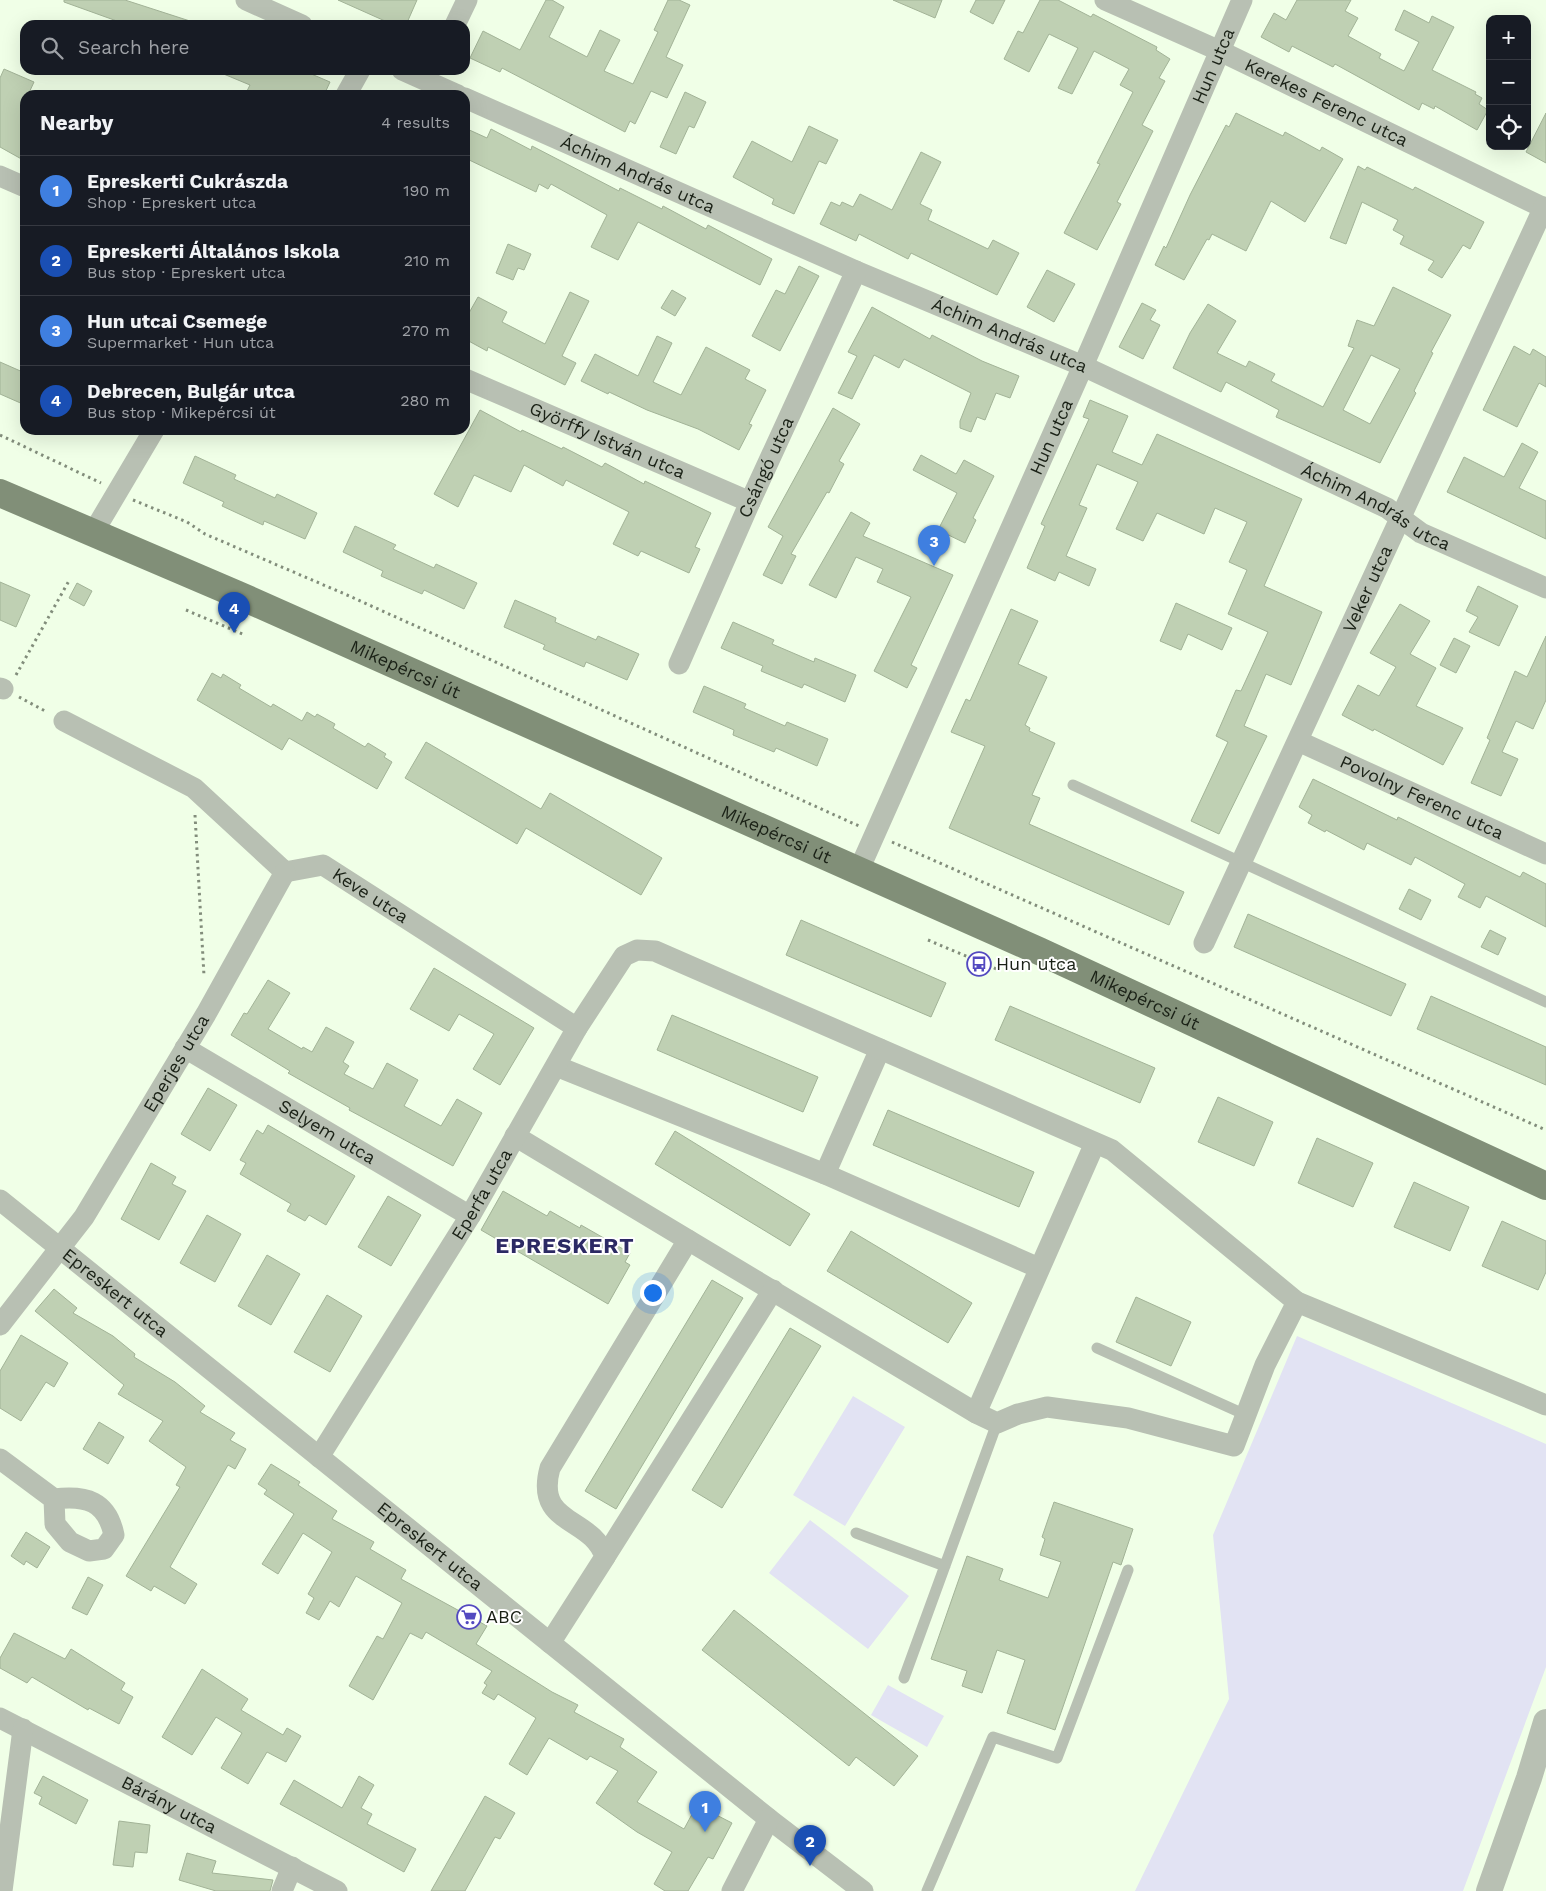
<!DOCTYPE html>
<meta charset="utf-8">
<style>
:root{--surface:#171b24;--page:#20242c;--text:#f1f3f6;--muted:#9ea1a6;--line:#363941;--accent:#aaa6de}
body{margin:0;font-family:"Work Sans",sans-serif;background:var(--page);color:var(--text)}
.controls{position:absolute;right:15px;top:15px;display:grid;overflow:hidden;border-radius:10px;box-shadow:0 5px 20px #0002}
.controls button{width:45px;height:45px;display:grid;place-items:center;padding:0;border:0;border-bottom:1px solid var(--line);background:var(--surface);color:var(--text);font:25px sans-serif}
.you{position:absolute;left:652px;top:1292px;width:18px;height:18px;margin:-12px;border:4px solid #fff;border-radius:50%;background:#1a73e8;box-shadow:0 0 0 8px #1a73e833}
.badge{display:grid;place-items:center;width:32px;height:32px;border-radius:50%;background:var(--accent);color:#fff;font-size:16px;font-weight:700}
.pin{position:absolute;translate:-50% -41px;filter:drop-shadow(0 1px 2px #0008)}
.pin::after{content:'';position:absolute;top:26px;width:18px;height:15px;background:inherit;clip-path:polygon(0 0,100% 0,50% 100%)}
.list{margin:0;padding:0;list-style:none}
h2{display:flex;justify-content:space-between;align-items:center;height:65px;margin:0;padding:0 20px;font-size:21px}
h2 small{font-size:16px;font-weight:400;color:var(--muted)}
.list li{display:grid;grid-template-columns:32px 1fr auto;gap:15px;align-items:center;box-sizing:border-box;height:70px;padding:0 20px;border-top:1px solid var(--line)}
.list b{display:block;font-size:19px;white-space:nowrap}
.list p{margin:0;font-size:16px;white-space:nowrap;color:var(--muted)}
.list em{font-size:16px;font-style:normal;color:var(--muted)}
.icon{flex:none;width:28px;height:28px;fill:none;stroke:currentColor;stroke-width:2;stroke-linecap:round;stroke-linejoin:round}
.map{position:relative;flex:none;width:1546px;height:1891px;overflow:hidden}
.search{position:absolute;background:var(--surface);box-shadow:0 5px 20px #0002;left:20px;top:20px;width:450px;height:55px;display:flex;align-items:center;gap:12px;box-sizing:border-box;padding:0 18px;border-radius:15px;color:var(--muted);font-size:19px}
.panel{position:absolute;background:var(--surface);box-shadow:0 5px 20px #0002;left:20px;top:90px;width:450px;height:345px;border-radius:15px}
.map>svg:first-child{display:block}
.green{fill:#e2e3f3}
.building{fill:#bfd0b3;stroke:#a2b397;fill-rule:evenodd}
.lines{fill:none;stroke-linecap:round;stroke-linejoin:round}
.path{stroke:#828d7b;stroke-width:3;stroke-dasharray:2.5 4;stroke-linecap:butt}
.service{stroke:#b8c0b3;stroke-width:11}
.minor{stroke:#b8c0b3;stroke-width:21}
.tertiary{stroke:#b8c0b3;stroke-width:26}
.primary{stroke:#818f78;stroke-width:28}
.labels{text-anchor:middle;stroke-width:4;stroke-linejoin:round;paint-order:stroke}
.street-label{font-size:18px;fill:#1a2116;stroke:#fff}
.poi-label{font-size:18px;fill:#1a2116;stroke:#fff;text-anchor:start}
.district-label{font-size:22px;font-weight:bold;letter-spacing:1px;fill:#2c2a64;stroke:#fff}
</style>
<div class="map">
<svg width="1546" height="1891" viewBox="0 0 1546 1891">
<rect width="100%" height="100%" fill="#f0ffe7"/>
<path class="green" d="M1297,1336L1546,1444V1667L1463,1891H1135L1229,1699L1213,1535Z
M853,1396L905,1427L845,1526L793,1495Z
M810,1520L909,1596L868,1649L769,1573Z
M888,1685L944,1716L927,1747L871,1715Z"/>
<path class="building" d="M64,0H125L193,22L192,25H128L64,2Z
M338,0H417L406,25H394Z
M546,0H552L564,7L549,37L587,57L600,30L620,40L604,71L633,84L658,32L654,30L668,0H679L690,5L666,57L683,65L667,98L651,91L635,124L630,121L625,132L502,68L500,72L470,58L483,31L520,50Z
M893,0H942L935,18Z
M976,0H1005L993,24L970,12Z
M1040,0H1058L1091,17L1093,14L1157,47L1156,50L1170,59L1159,78L1165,81L1142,125L1153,131L1117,202L1121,204L1097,250L1064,233L1100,164L1097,163L1133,92L1120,85L1129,69L1094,51L1072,94L1058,88L1078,48L1049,34L1029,72L1004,59L1018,31L1023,33Z
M1297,0H1351L1345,11L1358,18L1348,36L1381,54L1379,58L1404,71L1419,42L1395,30L1404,10L1429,23L1432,16L1454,27L1432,70L1476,92L1475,94L1482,98L1479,104L1488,110L1477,130L1435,106L1434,109L1422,103L1419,110L1335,64L1333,67L1292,46L1289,52L1261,37L1274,13L1286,20Z
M4,69L34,82L28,95H25V161L0,147V78Z
M214,70H302L330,82L324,95H245L250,85Z
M685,92L706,102L694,128L689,126L676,154L660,147Z
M1236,113L1283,136L1285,132L1320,151L1322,147L1343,159L1305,222L1271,201L1246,251L1212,234L1209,240L1207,239L1184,280L1155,265L1164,246L1166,248L1190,195L1226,125L1229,127Z
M1546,113V163L1526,152Z
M809,126L838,140L826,164L819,161L794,214L772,204L774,199L733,177L752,141L792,162Z
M465,128L487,138L491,129L531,150L532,146L619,191L620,188L662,209L663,206L706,229L708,225L772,259L760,285L638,222L618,260L591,247L607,215L551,184L548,189L539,184L536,192L465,158Z
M921,152L941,162L920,204L932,210L928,220L988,249L993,240L1019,253L997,295L911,253L908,259L859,234L856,241L820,224L831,202L840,206L842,202L853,207L860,194L892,210Z
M1358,166L1365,170L1367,167L1413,190L1415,187L1484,222L1470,249L1463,245L1442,278L1428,270L1434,261L1400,244L1404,236L1393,230L1398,220L1362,202L1346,244L1330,238Z
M508,244L531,254L524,270L518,268L513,280L496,273Z
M799,266L819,276L780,351L752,336L776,290L785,294Z
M1047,270L1075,284L1054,322L1027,307Z
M1393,287L1451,315L1431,352L1433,353L1414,391L1416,393L1380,463L1276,417L1279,410L1226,382L1221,392L1173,368L1190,333L1208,304L1236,321L1217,353L1246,367L1249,361L1275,374L1271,381L1323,407L1354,348L1348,346L1357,320L1374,326ZM1371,355L1400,369L1370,424L1343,410Z
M672,290L686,298L675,316L661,308Z
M570,292L589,301L562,356L576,363L565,385L488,347L487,351L465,339V320L478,297L507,312L502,322L545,344Z
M1142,303L1156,310L1150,320L1160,325L1143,359L1119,347Z
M872,307L930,339L932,335L982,361L1019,376L1010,398L996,393L985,420L977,417L971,432L960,428V421L971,393L904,359L899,368L874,355L852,399L838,393L857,356L848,352Z
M657,336L672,343L653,382L681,395L706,347L750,370L745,379L766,390L749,424L752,425L739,450L698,429L647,410L609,392L608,394L581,381L595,354L638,376Z
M1514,346L1530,355L1533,349L1546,357V387L1539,383L1517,427L1483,410Z
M0,362L25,373V405L0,394Z
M1090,400L1128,416L1112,452L1142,465L1157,434L1302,499L1264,586L1322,612L1291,685L1266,674L1244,726L1267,736L1219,834L1191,821L1228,742L1216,736L1236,690L1241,691L1268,632L1228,614L1247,570L1229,562L1247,522L1215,508L1204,534L1157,513L1143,541L1116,529L1138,482L1097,464L1079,505L1087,508L1066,556L1096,569L1089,586L1059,572L1055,581L1027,568L1045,526L1041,524L1089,419L1083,417Z
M833,408L860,424L839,461L844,464L829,493L827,492L791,554L796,556L782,584L763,575L783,536L768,527Z
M480,410L521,432L522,430L562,449L563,447L602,467L605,463L644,484L645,481L711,513L695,547L700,549L689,573L641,551L638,556L613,544L629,512L566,480L563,486L524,465L511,492L474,475L458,507L434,494Z
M1522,443L1538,452L1519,488L1546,501V539L1447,492L1464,457L1504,477Z
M921,455L956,474L964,460L994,476L973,518L976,520L965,543L938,530L957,493L913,470Z
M195,456L236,475L234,479L275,498L277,494L317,513L305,539L264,521L263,525L222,506L224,502L183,483Z
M851,512L870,523L863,536L953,575L911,665L917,668L907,688L874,671L911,597L877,582L883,569L856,557L836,598L809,585Z
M355,526L396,545L393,549L434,568L436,564L477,583L464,609L424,590L422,594L381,576L383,571L343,552Z
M0,582L30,595L16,627L0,620Z
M77,583L92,591L84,606L69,598Z
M1478,586L1518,606L1499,646L1469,632L1478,617L1466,611Z
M515,600L556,618L555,622L596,640L598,636L639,654L627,680L586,662L584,667L543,649L545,645L504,627Z
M1176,603L1232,628L1222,650L1188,634L1181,650L1160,641Z
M1400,604L1430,621L1410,654L1436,668L1416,706L1463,728L1443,765L1374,729L1373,731L1342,715L1358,685L1379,696L1396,667L1370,653Z
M1011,609L1038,621L1018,664L1047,677L1025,725L1030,728L1029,731L1055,743L1032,795L1040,798L1029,824L1184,892L1169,925L949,828L985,746L951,732L966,699L970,701Z
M733,622L774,640L772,644L814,662L815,658L856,675L845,702L804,684L802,688L761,671L763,666L721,648Z
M1546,636V700L1533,729L1516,721L1502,752L1518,759L1501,796L1471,783L1490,740L1487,738L1515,671L1527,677Z
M1454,638L1470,646L1456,673L1440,665Z
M212,673L221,678L223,674L241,685L239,688L271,707L273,704L302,721L307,712L315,717L317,714L335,724L333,728L365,747L368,743L386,754L384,757L392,762L377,789L289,738L282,750L197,700Z
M704,686L746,704L744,708L785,726L787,722L828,739L817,766L776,748L774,752L733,735L734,730L693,712Z
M426,742L541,809L550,793L662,858L641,895L526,828L517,844L405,778Z
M1313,779L1397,820L1398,817L1520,877L1523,872L1546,884V927L1486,896L1480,908L1458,897L1465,884L1415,857L1411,865L1367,843L1364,850L1326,830L1325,832L1308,823L1312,815L1299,807Z
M1409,889L1431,900L1421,920L1399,909Z
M1248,914L1406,984L1391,1016L1234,947Z
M801,920L946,983L931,1017L786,955Z
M1490,930L1506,938L1498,955L1481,947Z
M434,968L534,1028L500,1085L473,1069L494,1034L459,1014L449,1031L410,1009Z
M268,980L290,993L268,1029L302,1049L303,1047L312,1052L326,1027L354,1042L343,1062L349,1066L344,1074L373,1089L387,1063L418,1080L404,1106L441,1126L457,1099L482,1113L453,1166L349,1110L350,1108L288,1073L290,1071L231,1035L244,1013L247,1014Z
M1431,996L1546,1047V1085L1417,1029Z
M1010,1006L1155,1068L1140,1103L995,1040Z
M672,1015L818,1077L803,1112L657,1050Z
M208,1088L237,1105L210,1151L181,1134Z
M1218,1097L1273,1122L1254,1166L1198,1142Z
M888,1110L1034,1172L1019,1207L873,1145Z
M268,1125L355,1176L326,1225L309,1215L305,1221L287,1211L291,1204L240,1174L246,1163L240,1160L257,1130L263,1134Z
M675,1131L810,1214L790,1246L655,1164Z
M1317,1138L1373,1163L1353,1207L1298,1183Z
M151,1163L176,1177L172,1184L186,1191L159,1240L121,1219Z
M1414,1182L1469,1207L1450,1251L1394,1227Z
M503,1191L547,1216L550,1211L580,1228L581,1225L630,1253L625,1262L630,1265L608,1304L481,1230Z
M388,1196L421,1215L391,1266L358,1247Z
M207,1215L241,1234L215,1282L180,1263Z
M1502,1221L1546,1241V1272L1538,1290L1482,1266Z
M851,1231L972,1303L948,1343L827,1271Z
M267,1255L300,1274L271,1325L238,1306Z
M712,1280L743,1298L616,1509L585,1491Z
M54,1289L77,1308L73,1313L113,1336L135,1354L134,1357L175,1382L205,1406L200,1412L235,1433L230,1440L246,1449L235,1469L228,1465L170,1567L197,1584L185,1604L154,1586L151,1591L126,1576L180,1487L176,1485L186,1467L149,1441L163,1421L118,1394L124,1385L35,1311Z
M327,1295L362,1316L330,1372L294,1352Z
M1136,1297L1191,1322L1171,1366L1116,1342Z
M790,1328L821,1346L722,1508L692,1490Z
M21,1335L68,1363L54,1387L46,1382L21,1421L0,1408V1371Z
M99,1422L124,1437L108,1464L83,1449Z
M271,1464L300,1482L298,1485L337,1511L332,1519L374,1542L370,1549L406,1570L401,1579L487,1626L476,1644L552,1692L578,1705L574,1712L624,1739L620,1747L657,1772L637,1802L684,1829L697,1805L732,1823L713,1859L708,1857L688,1891H665L654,1884L672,1852L637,1832L596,1803L618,1771L590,1756L587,1760L549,1738L527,1775L509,1764L536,1718L498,1694L494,1700L482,1693L487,1685L484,1683L492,1671L426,1632L422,1639L410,1633L373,1700L349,1686L377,1636L383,1639L402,1603L356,1576L339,1607L330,1601L319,1620L306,1613L314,1598L308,1594L332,1552L303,1533L278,1574L262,1564L294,1514L264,1494L267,1490L258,1484Z
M1054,1502L1133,1529L1121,1565L1113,1562L1055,1730L1007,1713L1025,1660L997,1650L982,1693L962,1686L967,1671L931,1659L967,1556L1003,1569L999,1580L1048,1598L1061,1562L1040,1555L1045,1539L1042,1537Z
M26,1532L50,1547L37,1568L26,1561L24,1565L11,1556Z
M88,1577L103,1585L87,1615L72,1608Z
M734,1610L918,1756L894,1786L856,1757L849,1766L702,1650Z
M14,1633L65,1659L71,1649L125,1683L121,1690L133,1697L119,1724L89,1708L88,1710L32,1677L27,1683L0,1668V1658Z
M202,1669L248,1699L241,1710L283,1735L287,1728L301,1736L286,1762L267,1752L248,1784L221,1768L242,1733L216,1717L192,1755L162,1737Z
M43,1776L88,1800L76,1824L39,1804L42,1797L34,1793Z
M359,1776L374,1785L361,1808L372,1814L367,1824L416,1849L404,1872L280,1804L294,1780L342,1808Z
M485,1796L515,1813L500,1839L495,1837L465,1891H431Z
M119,1821L150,1825L147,1853L135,1852L133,1867L113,1865Z
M187,1853L216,1861L212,1873L273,1880L270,1891H216L179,1880Z"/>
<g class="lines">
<path class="path" d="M0,435L101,483
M133,500L187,522L205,534L347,595L859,826
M186,610L245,635
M16,675L70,579
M19,697L47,712
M195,815L204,976
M892,842L1546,1130
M928,940L999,970"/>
<path class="service" d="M1073,785L1546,1002
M1097,1348L1246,1415
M856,1533L945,1566
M904,1678L997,1423
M927,1891L993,1737L1057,1758L1128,1570"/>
<g class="minor">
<path d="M246,0L302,25"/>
<path id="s1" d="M1105,0L1220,51L1546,209"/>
<path d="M455,25L467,0"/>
<path d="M402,70L458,95"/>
<path d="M346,95L360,70"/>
<path id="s2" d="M465,98L856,271L1083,366L1387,508L1421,533L1546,588"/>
<path d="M0,176L25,187"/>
<path id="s3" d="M465,379L750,502"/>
<path d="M93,533L154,430"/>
<path id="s4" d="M679,664L750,502L856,271"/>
<path d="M0,688L3,689"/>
<path id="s5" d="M64,721L194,788L285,872L323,865L577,1028"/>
<path id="s6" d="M1298,741L1546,854"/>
<path id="s7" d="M858,872L1083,366L1242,0"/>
<path id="s8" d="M1204,943L1544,207"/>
<path id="s9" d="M185,1048L470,1216"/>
<path d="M556,1066L825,1174L1039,1268"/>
<path d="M515,1136L976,1413L997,1423L1018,1414L1047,1407L1128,1418L1234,1446L1265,1365L1297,1302L1546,1405"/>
<path d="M825,1174L880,1049"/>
<path id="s10" d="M0,1200L769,1819L863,1891"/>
<path id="s11" d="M0,1325L84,1217L206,1014L285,872"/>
<path d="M976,1413L1095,1143"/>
<path id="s12" d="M319,1457L470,1216L577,1028L624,956L637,950L655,951L1112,1150L1297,1302"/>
<path d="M0,1459L54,1499C86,1495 107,1501 114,1535L104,1549L89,1551L70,1542L55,1524L54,1499"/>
<path d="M605,1557L773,1290"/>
<path d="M550,1643L605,1557C592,1516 534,1526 550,1468L688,1240"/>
<path id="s13" d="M0,1718L337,1891"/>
<path d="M2,1891L23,1729"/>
<path d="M282,1891L292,1867"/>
<path d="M732,1891L769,1819"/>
</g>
<path class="tertiary" d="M1489,1891L1529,1778L1546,1722"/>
<path class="primary" id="s14" d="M0,493L236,594L1039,951L1546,1186"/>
</g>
<defs>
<g id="bus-ring" transform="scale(1.25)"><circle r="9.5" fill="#fff" stroke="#5349c0" stroke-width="1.5"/><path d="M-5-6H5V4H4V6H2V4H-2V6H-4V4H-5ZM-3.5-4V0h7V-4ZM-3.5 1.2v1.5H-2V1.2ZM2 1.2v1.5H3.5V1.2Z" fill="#5349c0"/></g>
<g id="supermarket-ring" transform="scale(1.25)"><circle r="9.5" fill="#fff" stroke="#5349c0" stroke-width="1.5"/><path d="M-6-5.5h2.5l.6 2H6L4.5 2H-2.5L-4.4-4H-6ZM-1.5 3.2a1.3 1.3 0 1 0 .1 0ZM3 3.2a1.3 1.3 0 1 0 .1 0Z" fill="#5349c0"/></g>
</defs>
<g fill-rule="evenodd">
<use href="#bus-ring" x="979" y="964"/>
<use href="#supermarket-ring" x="469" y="1617"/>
</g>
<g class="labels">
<g class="street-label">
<text dy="6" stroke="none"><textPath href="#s7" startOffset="881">Hun utca</textPath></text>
<text dy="6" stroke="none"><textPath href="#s1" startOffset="244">Kerekes Ferenc utca</textPath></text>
<text dy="6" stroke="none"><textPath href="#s2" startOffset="189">Áchim András utca</textPath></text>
<text dy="6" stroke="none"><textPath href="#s2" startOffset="594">Áchim András utca</textPath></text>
<text dy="6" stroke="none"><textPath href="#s7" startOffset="476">Hun utca</textPath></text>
<text dy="6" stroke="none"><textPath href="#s3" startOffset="155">Györffy István utca</textPath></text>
<text dy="6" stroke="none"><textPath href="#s4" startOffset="215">Csángó utca</textPath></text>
<text dy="6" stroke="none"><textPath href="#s2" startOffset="999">Áchim András utca</textPath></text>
<text dy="6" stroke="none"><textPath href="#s8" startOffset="390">Veker utca</textPath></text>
<text dy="6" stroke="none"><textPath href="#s14" startOffset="442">Mikepércsi út</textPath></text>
<text dy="6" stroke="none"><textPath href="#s6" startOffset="136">Povolny Ferenc utca</textPath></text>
<text dy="6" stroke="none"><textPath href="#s14" startOffset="848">Mikepércsi út</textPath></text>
<text dy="6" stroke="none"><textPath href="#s5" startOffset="365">Keve utca</textPath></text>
<text dy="6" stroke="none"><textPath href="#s14" startOffset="1252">Mikepércsi út</textPath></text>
<text dy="6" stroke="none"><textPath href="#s11" startOffset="316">Eperjes utca</textPath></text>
<text dy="6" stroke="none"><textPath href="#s9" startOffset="165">Selyem utca</textPath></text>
<text dy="6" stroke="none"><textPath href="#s12" startOffset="309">Eperfa utca</textPath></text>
<text dy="6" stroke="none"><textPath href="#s10" startOffset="148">Epreskert utca</textPath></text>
<text dy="6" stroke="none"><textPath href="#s10" startOffset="552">Epreskert utca</textPath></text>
<text dy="6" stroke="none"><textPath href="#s13" startOffset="190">Bárány utca</textPath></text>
</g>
<g class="poi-label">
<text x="996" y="970">Hun utca</text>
<text x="486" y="1623">ABC</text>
</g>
<g class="district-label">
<text x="565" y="1253">EPRESKERT</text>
</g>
</g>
</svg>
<div class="controls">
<button>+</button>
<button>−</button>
<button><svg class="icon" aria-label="locate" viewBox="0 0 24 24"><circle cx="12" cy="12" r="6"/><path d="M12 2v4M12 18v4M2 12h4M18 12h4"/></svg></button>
</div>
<div class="you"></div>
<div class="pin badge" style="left:705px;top:1832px;background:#3f7fe0">1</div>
<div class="pin badge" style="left:810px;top:1866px;background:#1a4fb4">2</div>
<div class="pin badge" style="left:934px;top:566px;background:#3f7fe0">3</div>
<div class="pin badge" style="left:234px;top:633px;background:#1a4fb4">4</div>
<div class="search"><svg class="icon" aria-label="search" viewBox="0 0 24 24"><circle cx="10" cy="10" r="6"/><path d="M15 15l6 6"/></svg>Search here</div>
<section class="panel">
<h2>Nearby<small>4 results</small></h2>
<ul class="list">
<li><span class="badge" style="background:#3f7fe0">1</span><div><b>Epreskerti Cukrászda</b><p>Shop · Epreskert utca</p></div><em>190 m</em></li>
<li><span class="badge" style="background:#1a4fb4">2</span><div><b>Epreskerti Általános Iskola</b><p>Bus stop · Epreskert utca</p></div><em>210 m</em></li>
<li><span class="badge" style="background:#3f7fe0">3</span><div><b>Hun utcai Csemege</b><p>Supermarket · Hun utca</p></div><em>270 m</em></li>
<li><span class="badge" style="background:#1a4fb4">4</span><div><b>Debrecen, Bulgár utca</b><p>Bus stop · Mikepércsi út</p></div><em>280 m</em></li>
</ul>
</section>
</div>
